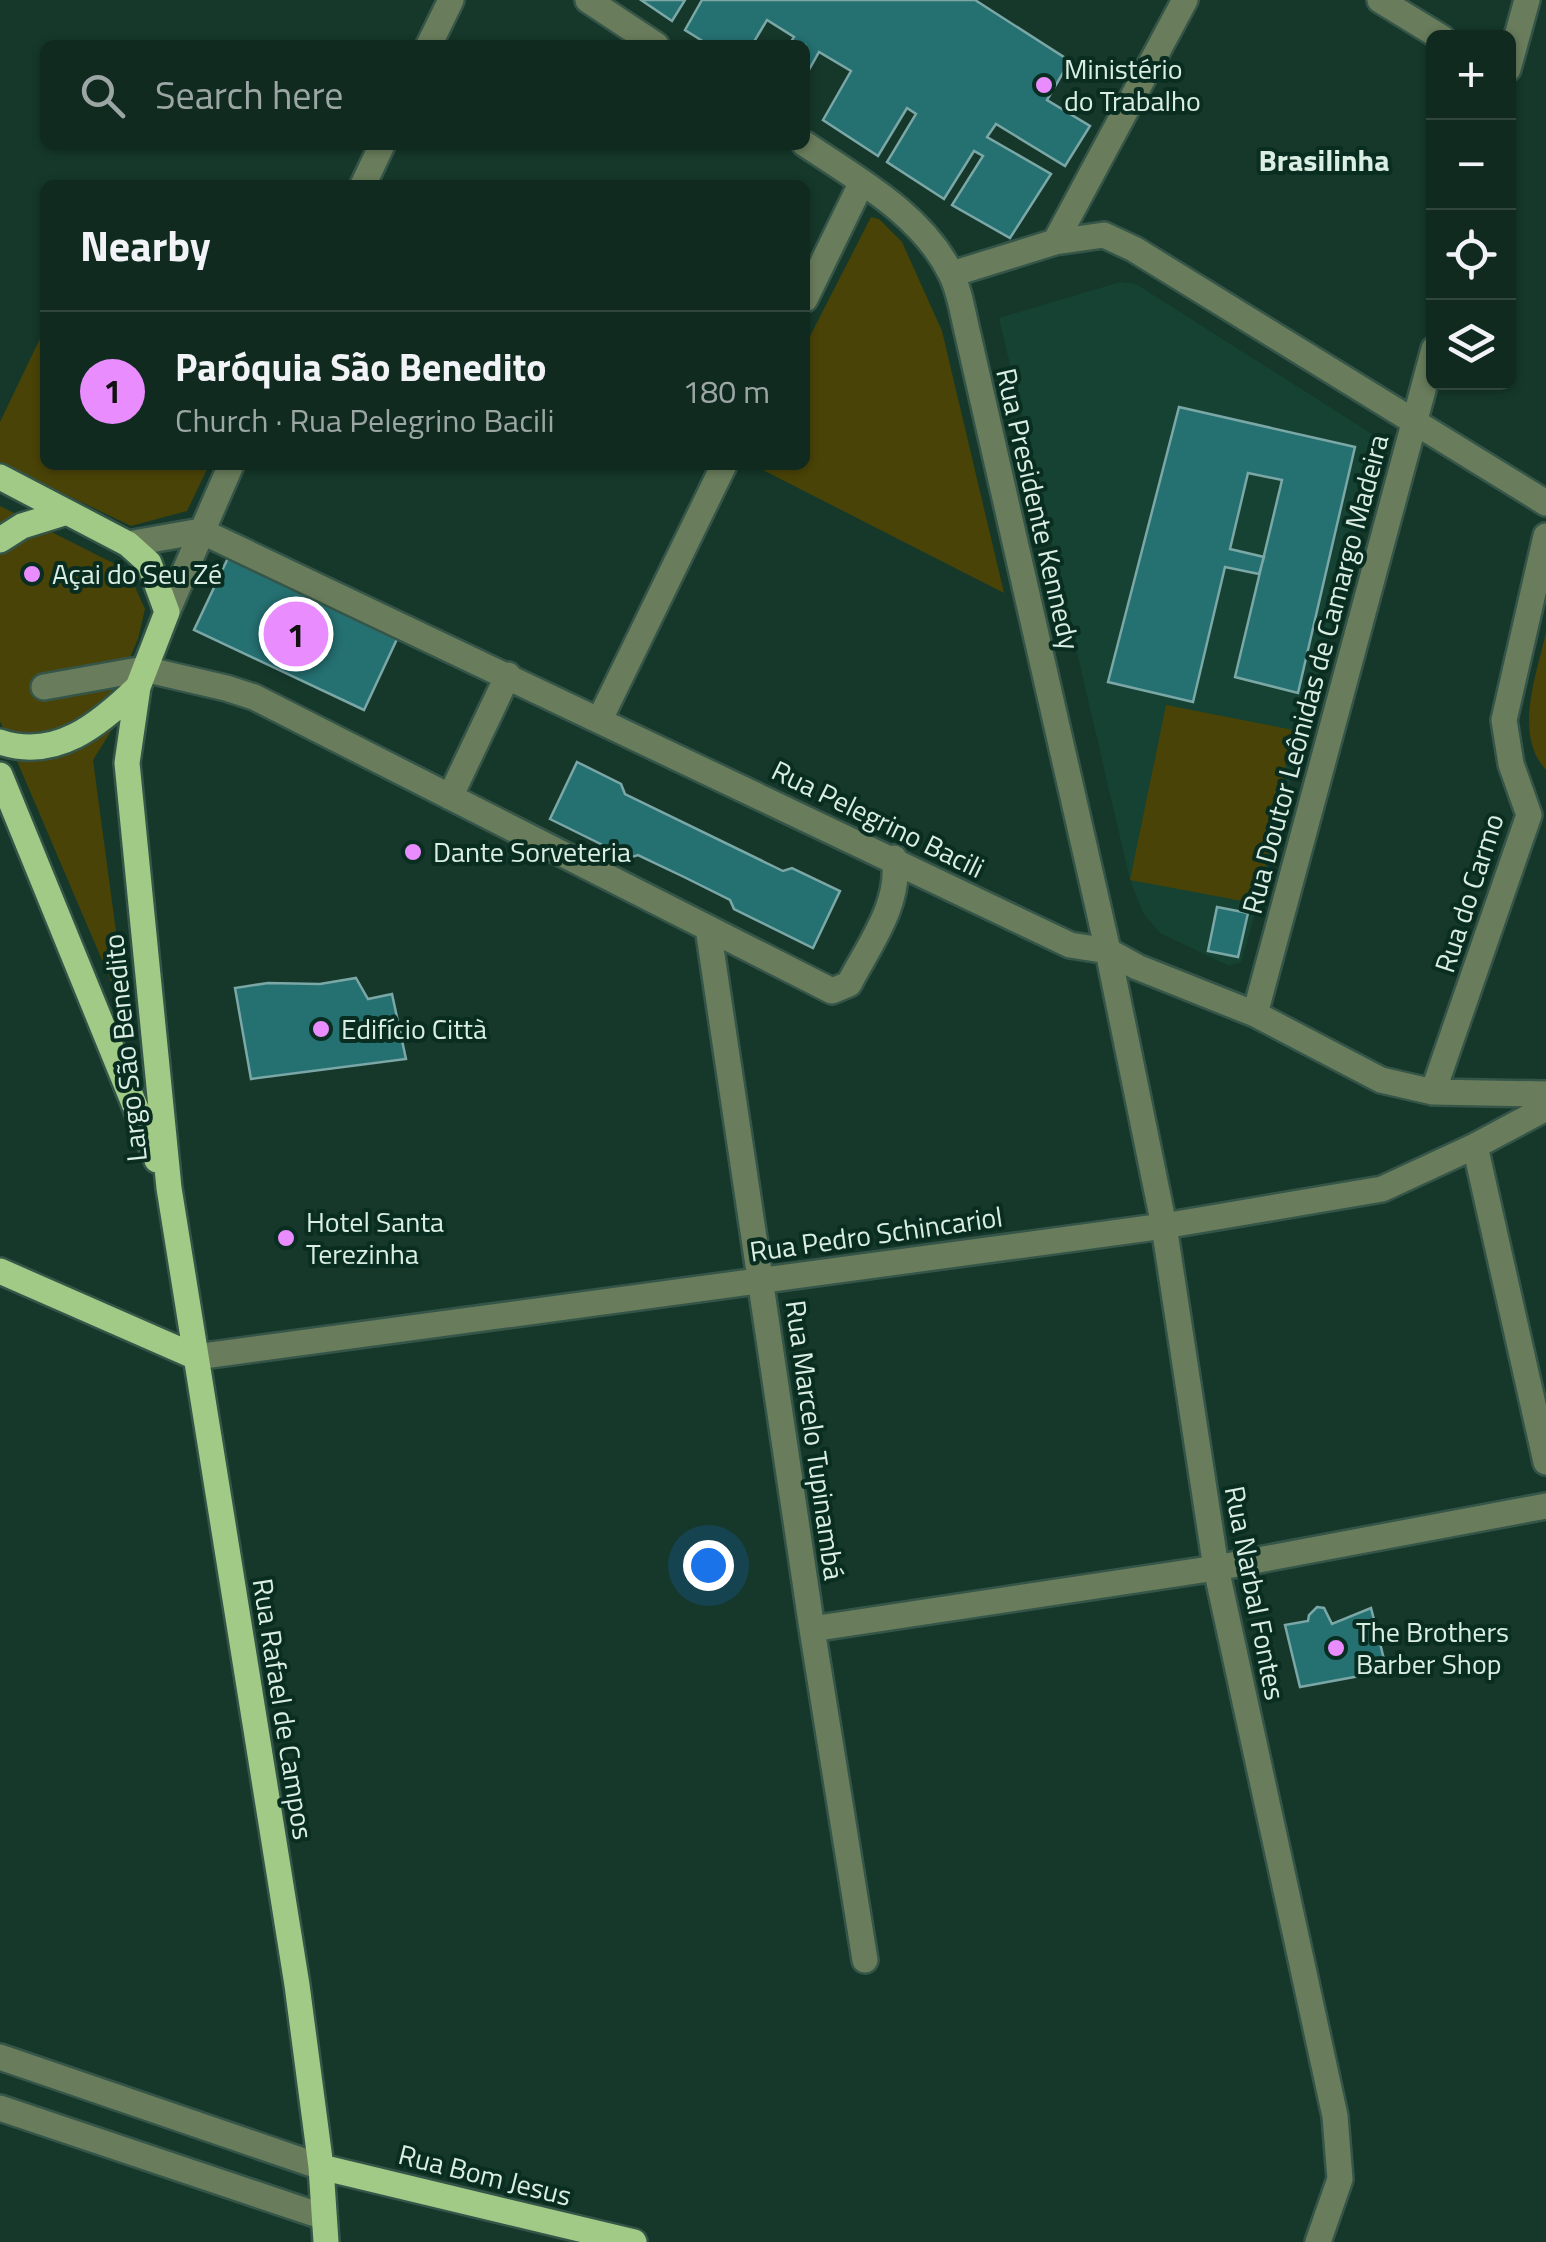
<!DOCTYPE html>
<meta charset="utf-8">
<style>
:root{--surface:#102a20;--page:#193229;--text:#f1f3f6;--muted:#9ca7a5;--line:#30463e;--accent:#e98dfe}
body{margin:0;font-family:"Titillium Web",sans-serif;background:var(--page);color:var(--text)}
.controls{position:absolute;right:30px;top:30px;display:grid;overflow:hidden;border-radius:15px;box-shadow:0 2px 8px #0004}
.controls button{width:90px;height:90px;display:grid;place-items:center;padding:0;border:0;border-bottom:2px solid var(--line);background:var(--surface);color:var(--text);font:50px sans-serif}
.you{position:absolute;left:708px;top:1565px;width:35px;height:35px;margin:-25px;border:8px solid #fff;border-radius:50%;background:#1a73e8;box-shadow:0 0 0 15px #1a73e833}
.badge{display:grid;place-items:center;width:65px;height:65px;border-radius:50%;background:var(--accent);color:#111;font-size:32px;font-weight:700}
.pin{position:absolute;translate:-50% -50%;border:5px solid #fff;box-shadow:0 2px 10px #0006}
.list{margin:0;padding:0;list-style:none}
h2{display:flex;justify-content:space-between;align-items:center;height:130px;margin:0;padding:0 40px;font-size:42px}
h2 small{font-size:32px;font-weight:400;color:var(--muted)}
.list li{display:grid;grid-template-columns:65px 1fr auto;gap:30px;align-items:center;box-sizing:border-box;height:160px;padding:0 40px;border-top:2px solid var(--line)}
.list b{display:block;font-size:38px;white-space:nowrap}
.list p{margin:0;font-size:32px;white-space:nowrap;color:var(--muted)}
.list em{font-size:32px;font-style:normal;color:var(--muted)}
.icon{flex:none;width:55px;height:55px;fill:none;stroke:currentColor;stroke-width:2;stroke-linecap:round;stroke-linejoin:round}
.map{position:relative;flex:none;width:1546px;height:2242px;overflow:hidden}
.search{position:absolute;background:var(--surface);box-shadow:0 2px 8px #0004;left:40px;top:40px;width:770px;height:110px;display:flex;align-items:center;gap:25px;box-sizing:border-box;padding:0 35px;border-radius:15px;color:var(--muted);font-size:38px}
.panel{position:absolute;background:var(--surface);box-shadow:0 2px 8px #0004;left:40px;top:180px;width:770px;height:290px;border-radius:15px}
.map>svg:first-child{display:block}
.built{fill:#154232}
.green{fill:#494307}
.building{fill:#257071;stroke:#7ba7a7;stroke-width:2.5}
.lines{fill:none;stroke-linecap:round;stroke-linejoin:round}
.minor-casing{stroke:#355548;stroke-width:30}
.major-casing{stroke:#355548;stroke-width:30}
.minor{stroke:#697d5c;stroke-width:25}
.major{stroke:#a0ca86;stroke-width:25}
.poi-dot{fill:#e98dfe;stroke:#092d20;stroke-width:4}
.labels{text-anchor:middle;stroke-width:8;stroke-linejoin:round;paint-order:stroke}
.poi-label{font-size:28px;fill:#dbeee4;stroke:#092d20;text-anchor:start}
.street-label{font-size:28px;fill:#dbeee4;stroke:#092d20}
.neighbourhood-label{font-size:30px;font-weight:bold;fill:#dbeee4;stroke:#092d20}
</style>
<div class="map">
<svg width="1546" height="2242" viewBox="0 0 1546 2242">
<rect width="100%" height="100%" fill="#15382a"/>
<path class="built" d="M1120,282L1136,284L1380,439L1258,904L1241,962L1229,966L1160,933L1143,913L1130,880L999,318Z"/>
<path class="green" d="M871,217L879,219L902,242L942,331L1004,593L753,465H805V346Z
M45,328V465H209L187,511L131,526L0,463V422Z
M0,506L117,565L135,587L145,609L138,639L116,690L113,728L93,760L128,1021L0,721Z
M1546,632V770C1513,734 1537,674 1546,632Z
M1166,705L1293,730L1258,904L1130,880Z"/>
<path class="building" d="M641,0H685L672,21Z
M702,0H975L1070,61L1047,100L1090,126L1065,166L996,124L987,137L1051,174L1010,238L952,205L983,156L974,151L944,199L887,162L916,114L907,108L878,156L823,120L851,71L819,52L805,77V45H789L794,37L767,20L752,45H709L685,30Z
M1179,407L1355,447L1298,693L1235,677L1282,480L1248,473L1230,549L1264,557L1259,574L1225,567L1193,702L1108,682Z
M228,558L397,639L364,710L194,630Z
M577,762L621,784L625,794L783,871L792,868L840,891L813,948L734,909L730,900L684,877L638,855L629,858L550,819Z
M1217,907L1248,913L1238,957L1208,951Z
M356,978L368,999L392,994L406,1059L251,1079L235,988L268,983L320,984Z
M1317,1607L1324,1608L1332,1624L1371,1608L1387,1671L1300,1687L1285,1625L1308,1621L1309,1615Z"/>
<g class="lines">
<g class="minor-casing">
<path id="minor" d="M588,0L656,45
M1380,0L1442,38
M429,45L451,0
M1508,69L1527,0
M805,144C857,179 923,215 951,274C960,291 963,315 968,335L1108,951L1164,1226L1216,1568L1335,2116L1340,2179L1318,2242
M363,185L382,145
M1055,242L1185,0
M952,274L1055,242L1104,235L1134,249L1546,503
M805,299L862,182
M201,531L1070,945L1108,951L1137,967L1255,1014L1381,1080L1433,1092L1546,1094
M128,544L201,531
M167,612L231,465
M44,687L144,669L226,688L254,697L832,991L849,984C869,945 902,902 894,858
M600,719L724,465
M450,797L508,675
M708,928L812,1629L865,1960
M1255,1014L1434,349
M1433,1092L1529,815L1511,764L1504,720L1546,536
M1475,1146L1546,1462
M196,1357L1164,1226L1382,1189L1475,1146L1546,1108
M812,1629L1216,1568L1546,1506
M0,2057L321,2167
M0,2108L324,2217"/>
</g>
<g class="major-casing">
<path id="major" d="M0,477L128,544L149,563L167,612L138,687L127,763L169,1188L297,1985L321,2167L326,2242
M0,540L22,526L67,512
M0,742C56,761 100,724 138,687
M0,775L157,1160
M0,1271L196,1357
M321,2167L634,2242"/>
</g>
<use href="#minor" class="minor"/>
<use href="#major" class="major"/>
</g>
<g class="poi-dot">
<circle cx="1044" cy="85" r="10"/>
<circle cx="32" cy="574" r="10"/>
<circle cx="413" cy="852" r="10"/>
<circle cx="321" cy="1029" r="10"/>
<circle cx="286" cy="1238" r="10"/>
<circle cx="1336" cy="1648" r="10"/>
</g>
<g class="labels">
<g class="poi-label">
<text x="1064" y="79">Ministério<tspan x="1064" dy="32">do Trabalho</tspan></text>
<text x="52" y="584">Açai do Seu Zé</text>
<text x="433" y="862">Dante Sorveteria</text>
<text x="341" y="1039">Edifício Città</text>
<text x="306" y="1232">Hotel Santa<tspan x="306" dy="32">Terezinha</tspan></text>
<text x="1356" y="1642">The Brothers<tspan x="1356" dy="32">Barber Shop</tspan></text>
</g>
<g class="street-label">
<text transform="translate(1038 509) rotate(77)" y="10">Rua Presidente Kennedy</text>
<text transform="translate(1315 674) rotate(-75)" y="10">Rua Doutor Leônidas de Camargo Madeira</text>
<text transform="translate(878 819) rotate(26)" y="10">Rua Pelegrino Bacili</text>
<text transform="translate(1469 893) rotate(-72)" y="10">Rua do Carmo</text>
<text transform="translate(125 1048) rotate(-96)" y="10">Largo São Benedito</text>
<text transform="translate(876 1234) rotate(-8)" y="10">Rua Pedro Schincariol</text>
<text transform="translate(815 1440) rotate(82)" y="10">Rua Marcelo Tupinambá</text>
<text transform="translate(1255 1593) rotate(79)" y="10">Rua Narbal Fontes</text>
<text transform="translate(283 1709) rotate(81)" y="10">Rua Rafael de Campos</text>
<text transform="translate(485 2175) rotate(14)" y="10">Rua Bom Jesus</text>
</g>
<g class="neighbourhood-label">
<text x="1324" y="171">Brasilinha</text>
</g>
</g>
</svg>
<div class="controls">
<button>+</button>
<button>−</button>
<button><svg class="icon" aria-label="locate" viewBox="0 0 24 24"><circle cx="12" cy="12" r="6"/><path d="M12 2v4M12 18v4M2 12h4M18 12h4"/></svg></button>
<button><svg class="icon" aria-label="layers" viewBox="0 0 24 24"><path d="M12 4l9 5-9 5-9-5zM3 14l9 5 9-5"/></svg></button>
</div>
<div class="you"></div>
<div class="pin badge" style="left:296px;top:634px">1</div>
<div class="search"><svg class="icon" aria-label="search" viewBox="0 0 24 24"><circle cx="10" cy="10" r="6"/><path d="M15 15l6 6"/></svg>Search here</div>
<section class="panel">
<h2>Nearby<small></small></h2>
<ul class="list">
<li><span class="badge">1</span><div><b>Paróquia São Benedito</b><p>Church · Rua Pelegrino Bacili</p></div><em>180 m</em></li>
</ul>
</section>
</div>
